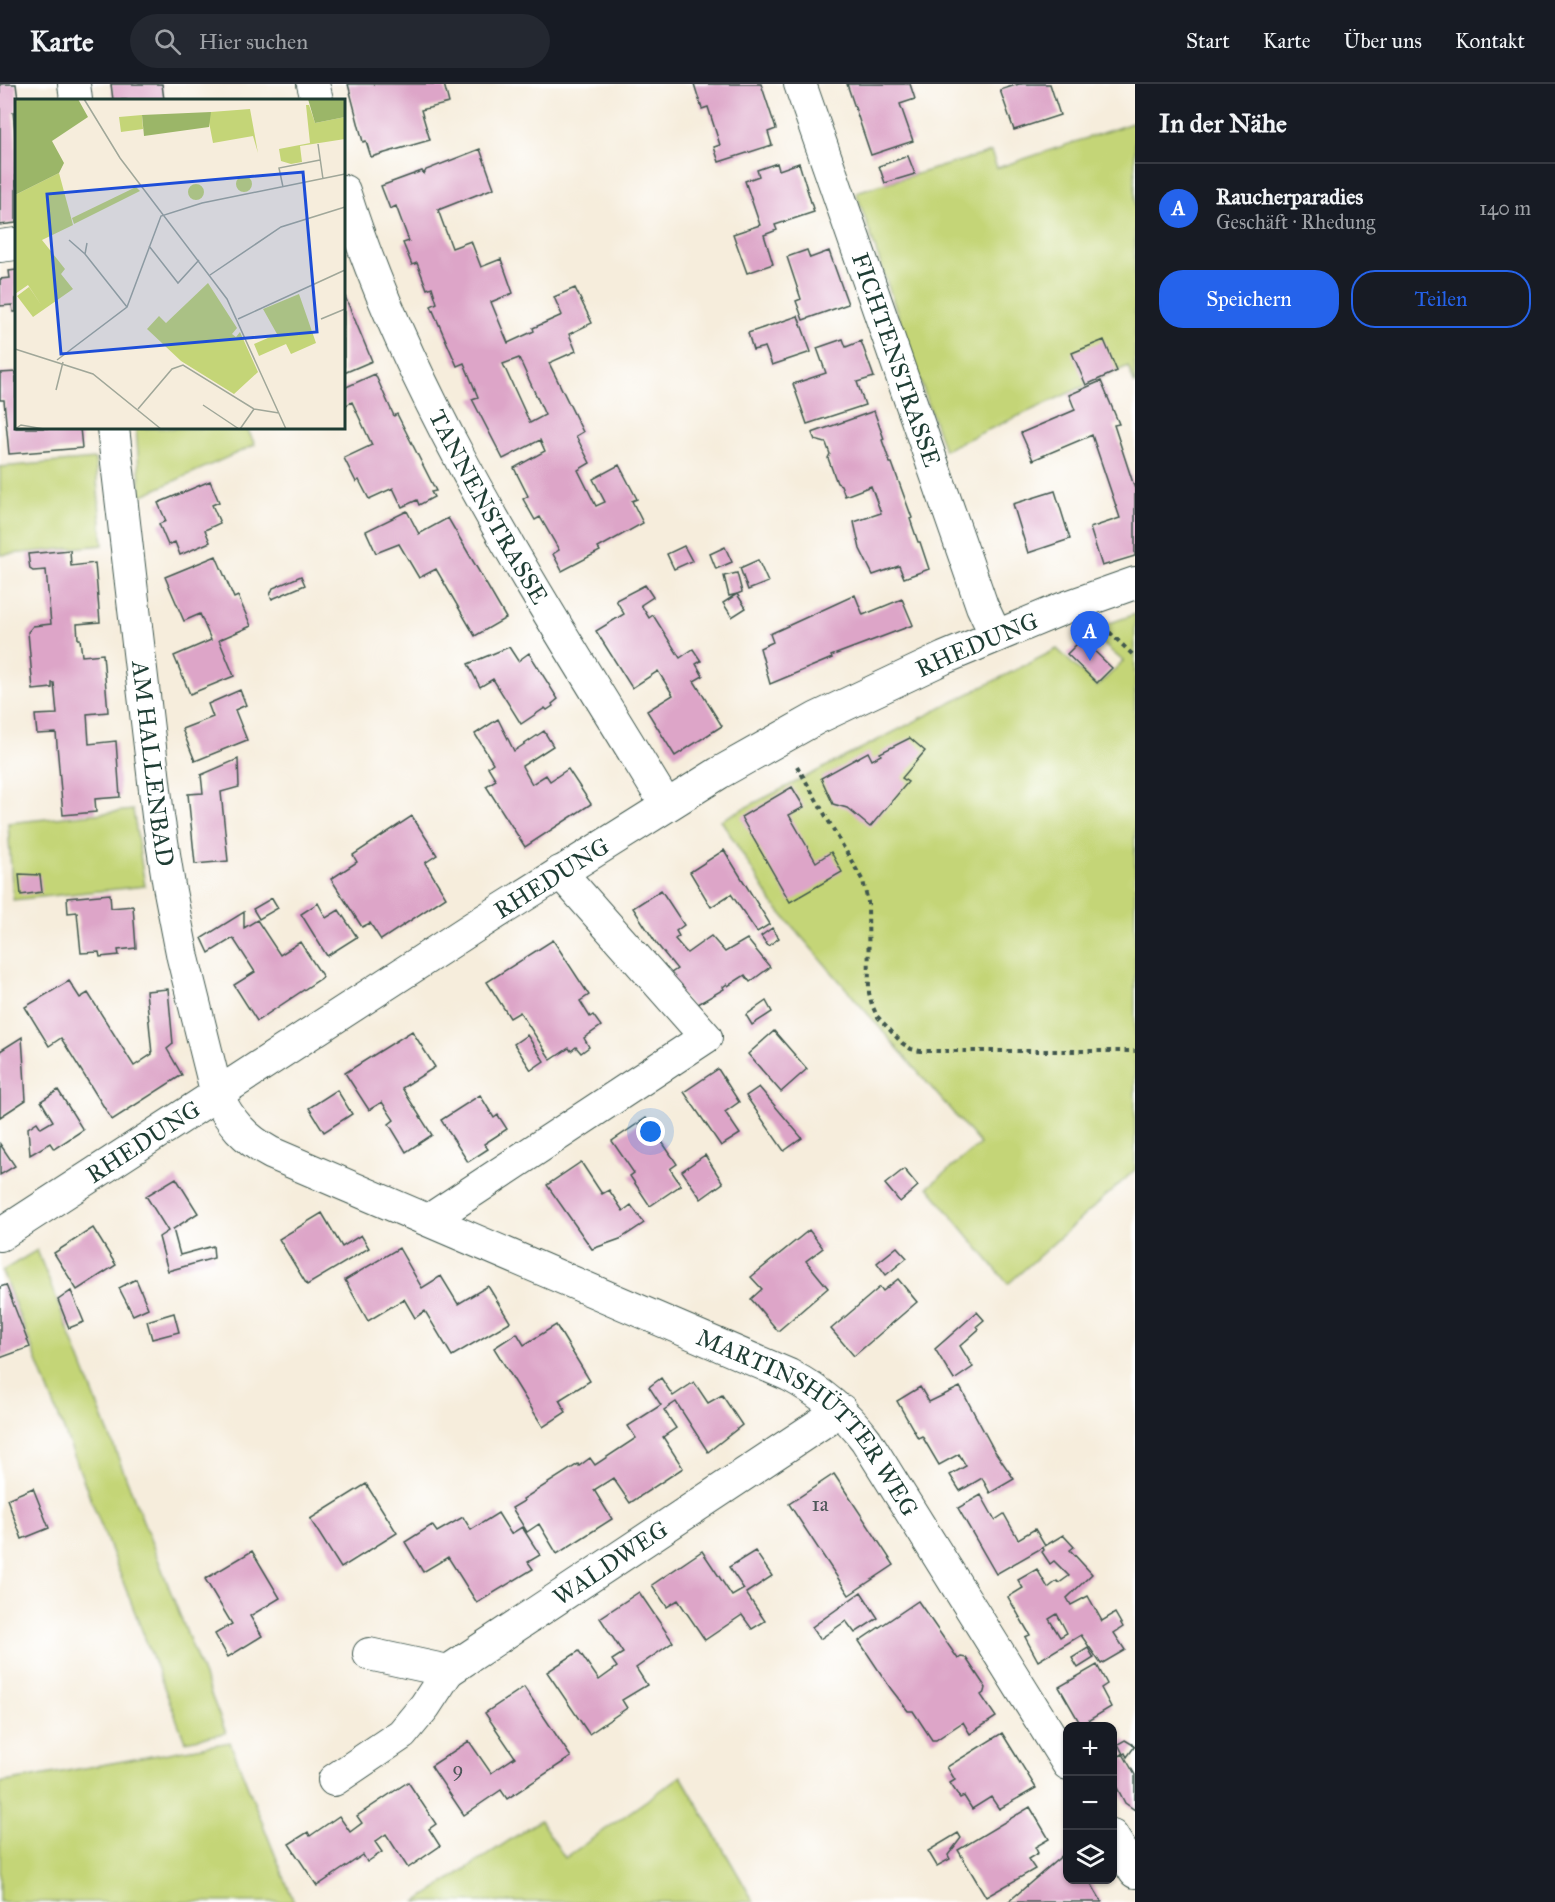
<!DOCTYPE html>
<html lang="de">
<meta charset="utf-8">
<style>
:root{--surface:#171b24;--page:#242831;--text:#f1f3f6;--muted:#9ea1a6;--line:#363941;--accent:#2563eb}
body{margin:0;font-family:"IM FELL Great Primer",serif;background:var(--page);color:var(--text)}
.controls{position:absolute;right:18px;bottom:18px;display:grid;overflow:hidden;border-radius:12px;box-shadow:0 2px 4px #0004}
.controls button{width:54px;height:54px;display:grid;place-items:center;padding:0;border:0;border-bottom:2px solid var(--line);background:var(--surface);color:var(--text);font:30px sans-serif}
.you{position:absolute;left:651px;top:1048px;width:21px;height:21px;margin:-15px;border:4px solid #fff;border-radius:50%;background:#1a73e8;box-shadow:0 0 0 9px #1a73e833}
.badge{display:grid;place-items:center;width:39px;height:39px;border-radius:50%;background:var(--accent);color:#fff;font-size:20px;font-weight:700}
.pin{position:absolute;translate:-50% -50px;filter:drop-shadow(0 2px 3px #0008)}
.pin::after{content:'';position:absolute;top:32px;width:21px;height:18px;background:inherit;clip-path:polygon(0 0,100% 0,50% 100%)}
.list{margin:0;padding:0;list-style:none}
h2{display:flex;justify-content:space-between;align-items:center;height:78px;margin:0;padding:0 24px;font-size:26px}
h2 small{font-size:20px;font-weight:400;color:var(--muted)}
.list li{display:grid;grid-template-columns:39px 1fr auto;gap:18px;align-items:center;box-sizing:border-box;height:90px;padding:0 24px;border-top:2px solid var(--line)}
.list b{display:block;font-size:22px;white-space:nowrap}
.list p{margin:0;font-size:20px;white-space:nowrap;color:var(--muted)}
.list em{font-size:20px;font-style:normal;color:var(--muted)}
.actions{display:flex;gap:12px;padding:18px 24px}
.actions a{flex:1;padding:14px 0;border:2px solid var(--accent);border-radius:24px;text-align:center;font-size:21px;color:var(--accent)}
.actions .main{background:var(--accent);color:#fff}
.icon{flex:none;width:33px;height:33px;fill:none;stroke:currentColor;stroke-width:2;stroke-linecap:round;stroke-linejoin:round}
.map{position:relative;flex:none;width:1135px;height:1818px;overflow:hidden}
header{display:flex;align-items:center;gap:36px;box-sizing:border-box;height:84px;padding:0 30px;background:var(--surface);border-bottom:2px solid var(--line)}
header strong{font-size:28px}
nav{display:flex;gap:33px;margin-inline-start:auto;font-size:21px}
.search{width:420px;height:54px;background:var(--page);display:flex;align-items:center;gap:15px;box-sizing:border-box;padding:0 21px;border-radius:33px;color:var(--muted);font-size:22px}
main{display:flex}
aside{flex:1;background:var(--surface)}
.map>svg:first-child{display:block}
.green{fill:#c4d577;stroke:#728956;stroke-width:1.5}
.building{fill:#dda5c8;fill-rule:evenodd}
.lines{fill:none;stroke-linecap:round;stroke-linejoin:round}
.minor-casing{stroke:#3f574d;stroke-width:34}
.path{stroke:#3f574d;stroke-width:4;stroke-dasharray:4.5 4.5;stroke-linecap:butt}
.minor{stroke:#fff;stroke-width:32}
.labels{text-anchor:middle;stroke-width:4.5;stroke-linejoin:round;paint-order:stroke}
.number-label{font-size:21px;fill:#4e5759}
.street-label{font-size:24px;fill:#1f3d34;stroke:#fff}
.inset-road{fill:none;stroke:#a0a799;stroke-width:1.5}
.view{fill:#1d4ed8;fill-opacity:0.15;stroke:#1d4ed8;stroke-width:3}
.inset-edge{fill:none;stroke:#1f3d34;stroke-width:3}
</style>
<header>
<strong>Karte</strong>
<div class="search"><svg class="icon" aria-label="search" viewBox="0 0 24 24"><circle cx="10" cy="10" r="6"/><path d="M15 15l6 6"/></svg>Hier suchen</div>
<nav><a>Start</a><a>Karte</a><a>Über uns</a><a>Kontakt</a></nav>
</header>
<main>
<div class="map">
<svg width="1135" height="1818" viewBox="0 0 1135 1818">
<rect width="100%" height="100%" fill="#fff"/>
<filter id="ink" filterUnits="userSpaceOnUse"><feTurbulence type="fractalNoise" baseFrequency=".0167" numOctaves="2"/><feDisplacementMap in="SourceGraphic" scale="12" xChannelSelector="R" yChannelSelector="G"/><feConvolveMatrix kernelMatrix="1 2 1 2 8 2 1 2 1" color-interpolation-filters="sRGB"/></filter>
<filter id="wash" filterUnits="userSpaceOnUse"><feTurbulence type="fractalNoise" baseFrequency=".008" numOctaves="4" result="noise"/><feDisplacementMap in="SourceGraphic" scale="24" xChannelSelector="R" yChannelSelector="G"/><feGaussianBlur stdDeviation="1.35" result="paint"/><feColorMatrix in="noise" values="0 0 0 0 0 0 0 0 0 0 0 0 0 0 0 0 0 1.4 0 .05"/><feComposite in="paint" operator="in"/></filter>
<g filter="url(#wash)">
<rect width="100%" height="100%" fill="#f6eddc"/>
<path class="green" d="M1135,38V301L1128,282L944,366L856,108L991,68L997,84Z
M136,344H247L255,361L141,412Z
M95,375L103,461L0,471V383Z
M1135,530V1086L1008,1200L928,1103L980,1060L774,821L721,736L1057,565L1097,603L1123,577L1088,547Z
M133,726L145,802L13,816L8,739Z
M37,1166L226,1649L185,1657L2,1187Z
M230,1658L294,1818H0V1699Z
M681,1692L754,1818H416L540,1736L565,1774Z"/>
<g id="blocks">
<path class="building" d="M0,0H16L18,16L16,28H13L16,56V139L0,141Z
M111,0H162L164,16H113Z
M348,0H444L449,19L421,26L430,56L371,73L366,57L363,58Z
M694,0H761L776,45L768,48L772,61L719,78L714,63L720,61L708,23L702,25Z
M847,0H910L915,15L900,20L913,57L871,71Z
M1019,0H1050L1060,31L1014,46L1000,6Z
M480,65L494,104L438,126L452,164L471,157L481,183L501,175L513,209L491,218L508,259L534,247L533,244L562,231L554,213L575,204L592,239L569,250L576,267L549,279L583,348L576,352L590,379L578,386L596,422L605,418L593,395L619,381L637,415L632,417L643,439L598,464L600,467L562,487L553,470L559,466L540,433L535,436L523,415L528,412L514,384L545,367L540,356L503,375L472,315L478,313L464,279L457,282L431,222L437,219L432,203L427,205L417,179L412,181L403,159L409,157L396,122L390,125L381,102L422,87L424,90L426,86ZM519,274L545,331L530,339L503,280Z
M908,72L915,90L885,99L879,82Z
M777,79L779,86L799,79L814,128L775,141L777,146L764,151L773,180L747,189L733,150L760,141L745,97L759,92L757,86Z
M807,166L810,174L829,167L848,220L803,236L796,217L801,215L787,173Z
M16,186V228H13L12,221L0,222V195L10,194L9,187Z
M344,210L372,277L344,289Z
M798,232L811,268L772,281L765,263L753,266L748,249Z
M843,255L846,263L861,257L874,293L857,298L865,321L807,340L793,300L826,289L817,264Z
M1104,256L1117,287L1086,301L1072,269Z
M16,288V344H80L82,364L9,370L4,316H0V289Z
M375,290L394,332L397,330L436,407L431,408L434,413L419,421L417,416L402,423L393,404L369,415L359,396L356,398L344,374L372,361L352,318L344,322V304Z
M1101,297L1119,340L1114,341L1135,405V472L1102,482L1090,444L1120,434L1092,351L1033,376L1021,349L1075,326L1069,311Z
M874,327L884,355L882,356L886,367L890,379H892L912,434L910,435L918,458H920L929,485L904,494L899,482L873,491L860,465L854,438L881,429L871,402L845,412L841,401L837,399L828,374L830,370L826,359L815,356L812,349Z
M210,397L219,418L212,421L220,439L205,446L210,458L180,471L175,458L168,461L159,440L166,437L158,419Z
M1055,407L1070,455L1028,469L1013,420Z
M407,427L419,450L448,434L506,534L475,552L436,485L419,494L399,460L376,469L366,447Z
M684,462L692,477L674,485L667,470Z
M725,463L732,478L716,485L710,470Z
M70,466L71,482L95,479L100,538L77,540L78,555H80L82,572L103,570L108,628L87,630L89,660L116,657L120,713L95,715L96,728L63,731L56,649L37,650L35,631L57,630L54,599H52V604L33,606L28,548L33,542L51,540L46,486L33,487L30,485L28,470Z
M216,472L234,514L238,512L251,542L219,556L234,592L190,610L174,572L211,556L200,530L184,537L165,493Z
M758,476L768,498L748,506L740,484Z
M737,489L742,508L737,510L746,524L732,533L723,519L737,510L729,512L724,492Z
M301,492L305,501L272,515L270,511L273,504Z
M645,501L653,513L641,521L649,534L653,531L680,574L693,565L701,577L696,580L703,592L694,597L722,642L675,672L647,627L673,611L658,587L632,604L596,547L624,530L616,516Z
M855,511L863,531L902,515L913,541L852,564L831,572L832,574L770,600L760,564L773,558L770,550Z
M1082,555L1112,584L1097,599L1067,570Z
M509,563L518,577L529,569L558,615L552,620L553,622L547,626L545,624L521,640L493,595L480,603L468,580Z
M240,606L246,621L235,626L247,656L195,677L182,645L213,633L208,620Z
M498,635L514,667L544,647L553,662L522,682L532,700L546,691L550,697L568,685L591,720L525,763L486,702L496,696L488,683L493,679L475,650Z
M910,654L925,667L902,694L908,698L870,743L847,724L833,720L821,694L868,668L872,676L881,671L880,669Z
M238,675L239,703L221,708L228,777L195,780L188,710L203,709L201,691Z
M792,703L804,723L789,731L816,778L831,768L842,788L790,818L741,733Z
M412,732L437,771L425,779L446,813L381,856L370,839L362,843L331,795L357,778L353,771Z
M724,766L770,840L757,848L731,810L711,823L690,788Z
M19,790L40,791L42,808L21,811Z
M661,806L684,841L676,847L679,852L675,855L687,869L711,852L725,868L747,855L770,883L750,898L745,891L728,902L727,900L723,903L724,905L693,923L665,893L677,885L656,859L633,824Z
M110,810L111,824L133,822L136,864L118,866L119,871L100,873L99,868L81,869L77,828L68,829L67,814Z
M272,814L278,824L259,835L253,825Z
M318,819L326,834L339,826L357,853L327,872L301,830Z
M244,828V844L257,836L280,871L300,858L323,893L257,937L234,901L255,888L233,854L209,869L202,854Z
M772,844L779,854L768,862L761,852Z
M553,856L589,911L580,917L590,933L593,931L601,942L584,954L589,963L581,969L576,963L571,967L569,964L551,976L520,928L510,934L487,898Z
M69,897L80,914L88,909L134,982L152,970L146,907L168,905L173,960L167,965L182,991L112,1036L61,954L49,962L25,923Z
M766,917L772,928L752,941L746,931Z
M412,947L435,983L402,1004L432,1051L406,1068L389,1040L394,1036L382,1018L369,1026L345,989Z
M774,947L807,985L781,1008L748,970Z
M527,951L544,977L531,986L514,960Z
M22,953L26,1016L0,1033V967Z
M718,985L739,1018L725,1028L740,1050L721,1062L684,1008Z
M759,1003L802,1054L784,1067L746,1012Z
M58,1006L83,1046L54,1065L50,1059L30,1071L28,1044L37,1038L41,1044L53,1037L41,1017Z
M337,1006L352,1030L324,1048L309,1024Z
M480,1011L494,1034L498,1031L507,1045L484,1060L488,1065L468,1078L441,1036Z
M646,1034L677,1080L670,1085L681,1101L650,1122L630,1092L634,1089L612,1057Z
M0,1060L15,1082L0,1091Z
M705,1071L723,1099L701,1115L682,1087Z
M581,1078L602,1110L609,1106L623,1127L631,1121L644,1139L620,1155L592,1165L547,1101Z
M904,1085L918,1102L900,1118L885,1100Z
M176,1094L198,1129L173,1145L180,1171L213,1162L214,1174L168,1187L159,1153L168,1147L146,1112Z
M322,1129L342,1163L361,1151L369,1164L307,1201L279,1155Z
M93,1144L116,1181L77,1206L54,1169Z
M809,1146L823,1164L806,1177L828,1204L778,1247L751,1215L762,1205L751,1193Z
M897,1163L907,1174L886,1191L877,1179Z
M399,1164L422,1204L441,1192L458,1220L488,1202L510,1238L452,1272L425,1227L415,1234L404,1215L368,1237L345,1196Z
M136,1195L148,1224L133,1231L119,1204Z
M898,1195L917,1218L854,1272L831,1245L880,1203L883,1207Z
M6,1201L30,1263L0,1274V1203Z
M71,1207L84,1238L69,1244L58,1216Z
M977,1228L984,1236L977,1242L979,1245L960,1262L973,1283L954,1296L935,1265Z
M174,1229L179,1248L152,1255L147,1237Z
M556,1241L590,1297L559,1316L566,1328L543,1343L494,1264L517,1249L524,1261Z
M661,1294L673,1312L694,1298L708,1319L722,1311L742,1341L708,1368L676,1318L664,1326L676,1344L663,1353L683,1384L630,1419L613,1394L594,1406L612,1435L557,1470L539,1440L527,1448L512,1424L524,1417L523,1415L578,1380L579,1382L590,1374L595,1381L636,1354L628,1342L661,1321L649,1303Z
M920,1303L929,1318L960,1303L994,1366L1014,1395L990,1409L982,1394L960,1407L950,1391L966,1382L959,1370L939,1381L922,1352L918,1354L897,1317Z
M834,1390L894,1481L849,1511L789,1420Z
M366,1400L397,1449L341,1484L310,1435Z
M33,1404L49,1444L22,1455L7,1415Z
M981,1411L995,1436L1004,1430L1018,1455L1035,1445L1045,1462L1063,1451L1074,1463L1070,1466L1092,1490L1067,1514L1071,1521L1088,1512L1102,1537L1115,1529L1123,1543L1114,1549L1125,1566L1101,1580L1081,1551L1038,1577L1025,1553L1030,1551L1008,1513L1023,1504L1018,1496L1037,1485L1048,1504L1057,1497L1059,1499L1069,1492L1054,1477L1050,1480L1042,1468L1044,1466L1043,1463L996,1490L958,1424ZM1057,1530L1067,1549L1060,1553L1049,1535Z
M498,1429L511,1450L522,1443L540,1471L528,1478L533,1485L477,1519L448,1473L423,1488L405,1458L432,1441L437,1448L463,1433L471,1446Z
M252,1467L280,1514L250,1532L262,1552L228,1573L215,1550L232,1540L205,1495Z
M702,1467L732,1512L744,1505L729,1483L755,1467L772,1492L746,1509L765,1537L752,1545L742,1531L705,1556L678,1516L667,1523L652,1501Z
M639,1508L673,1558L636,1584L647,1601L622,1616L627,1624L589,1650L547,1588L579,1567L599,1596L617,1583L612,1576L623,1569L600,1534Z
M861,1508L878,1534L855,1549L846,1537L820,1555L812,1543Z
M918,1517L958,1575L961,1573L966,1574L986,1604L985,1608L981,1611L996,1633L970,1650L963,1638L936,1656H932L913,1627H908L891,1605L859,1557Z
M1088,1564L1094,1574L1078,1584L1072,1574Z
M1097,1581L1107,1600L1101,1604L1111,1623L1081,1641L1059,1603Z
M524,1603L571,1673L507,1715L501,1706L464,1731L431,1682L469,1657L491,1689L515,1673L485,1629Z
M1002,1649L1036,1704L999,1725L991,1713L972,1725L964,1712L960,1714L950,1699L955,1696L947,1683Z
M1125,1656L1135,1662L1127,1673L1125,1669L1123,1670L1118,1660Z
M1123,1670L1135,1691V1726L1125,1719L1113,1696V1675Z
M408,1698L436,1740L429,1745L440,1762L408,1784L386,1750L375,1758L382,1768L367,1778L363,1771L317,1802L289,1760L308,1748L310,1752L339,1732L350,1748L362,1739L357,1732Z
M1030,1723L1049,1755L1035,1763L1038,1769L1028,1775L1035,1785L986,1813L958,1766Z
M958,1749L961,1754L948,1771L950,1775L937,1782L928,1767Z
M1064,1770L1068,1777V1796H1089L1102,1818H1008Z"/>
</g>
</g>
<g filter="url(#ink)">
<use href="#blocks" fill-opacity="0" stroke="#3f574d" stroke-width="1.5"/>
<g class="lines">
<g class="minor-casing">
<g id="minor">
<path d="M74,0L76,16"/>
<path d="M313,0L317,16"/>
<path id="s1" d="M800,0L982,522L996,552"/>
<path id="s2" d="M344,107C413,326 548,526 666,721"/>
<path d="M0,162L16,160"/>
<path id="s3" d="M113,344L158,732L169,802L183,874L217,1011C230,1038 245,1055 271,1069L789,1291C821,1308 845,1328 866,1356L1068,1680"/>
<path d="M429,1136L706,953L560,788"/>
<path id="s4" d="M0,1151L474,843L719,689L817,634L944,574L1064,524L1135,499"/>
<path id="s5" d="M369,1570L448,1587L841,1326"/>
<path d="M334,1696L402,1650L425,1622L448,1587"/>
<path d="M1112,1752L1135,1788"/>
</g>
</g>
<path class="path" d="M1103,542L1135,573
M797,682L863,797L868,818L869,909L872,921L877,932L902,959L911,965L920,967H1135"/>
<use href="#minor" class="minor"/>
</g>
</g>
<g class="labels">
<g class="number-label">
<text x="820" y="1427">1a</text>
<text x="458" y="1692">9</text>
</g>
<g class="street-label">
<text dy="8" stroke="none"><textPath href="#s1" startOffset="292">FICHTENSTRASSE</textPath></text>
<text dy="8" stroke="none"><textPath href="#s2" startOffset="348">TANNENSTRASSE</textPath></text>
<text dy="8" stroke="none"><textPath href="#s4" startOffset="1143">RHEDUNG</textPath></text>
<text dy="8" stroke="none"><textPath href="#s3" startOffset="338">AM HALLENBAD</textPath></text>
<text dy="8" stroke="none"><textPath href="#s4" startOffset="657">RHEDUNG</textPath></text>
<text dy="8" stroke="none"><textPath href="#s4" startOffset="171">RHEDUNG</textPath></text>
<text dy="8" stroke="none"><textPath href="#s3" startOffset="1365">MARTINSHÜTTER WEG</textPath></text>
<text dy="8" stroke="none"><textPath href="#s5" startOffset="276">WALDWEG</textPath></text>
</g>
</g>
<g transform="translate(15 15)">
<rect width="330" height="330" fill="#f6eddc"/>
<path d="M291,6H294L300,24L330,18V40L285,47L287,63L276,65L266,62L264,50L295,44ZM235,10L243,54L238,37L198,44L193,18L196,13ZM127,16L128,30L106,33L104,18ZM44,74L58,126L27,141L50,170L46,175L58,190L18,218L2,197L14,188L27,207L13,186L0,195V96ZM221 85a8 8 0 1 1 16 0a8 8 0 1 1-16 0ZM173 93a8 8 0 1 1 16 0a8 8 0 1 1-16 0ZM121,88L125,92L59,125L57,119ZM193,184L222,229L217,235L221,238L225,233L243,273L219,295L166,262L132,230L144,217L151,224ZM284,195L301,244L276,255L271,245L244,257L239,245L262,235L248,210Z" fill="#c4d577"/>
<path d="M0,0H63L73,18L37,42L49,64L44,74L0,96ZM293,0H330V18L300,24ZM196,13L194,28L129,37L127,16Z" fill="#9bb668"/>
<path class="inset-road" d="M69,0L105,59L212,200L271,330M303,45L308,80M268,88L264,69L305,61M54,141L70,155M72,144L70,155L112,208M134,147L163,184L184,161M195,176L266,128L330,108M223,220L330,171M306,220L330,210M0,250L78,275L146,330M42,261L112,208L146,117L187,104L330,75M41,291L48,263M188,306L224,330M123,310L157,270L168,266L239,310L264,314M0,330L6,326L29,330M225,330L239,310"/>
<path class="view" d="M288,73L302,233L46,255L32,95Z"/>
<rect width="330" height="330" class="inset-edge"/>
</g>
</svg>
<div class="controls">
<button>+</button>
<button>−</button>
<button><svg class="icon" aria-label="layers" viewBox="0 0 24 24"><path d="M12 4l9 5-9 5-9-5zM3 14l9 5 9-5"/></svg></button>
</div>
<div class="you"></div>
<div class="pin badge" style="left:1090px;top:577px">A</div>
</div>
<aside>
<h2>In der Nähe<small></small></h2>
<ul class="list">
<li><span class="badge">A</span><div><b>Raucherparadies</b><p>Geschäft · Rhedung</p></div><em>140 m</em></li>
</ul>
<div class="actions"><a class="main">Speichern</a><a>Teilen</a></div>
</aside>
</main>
